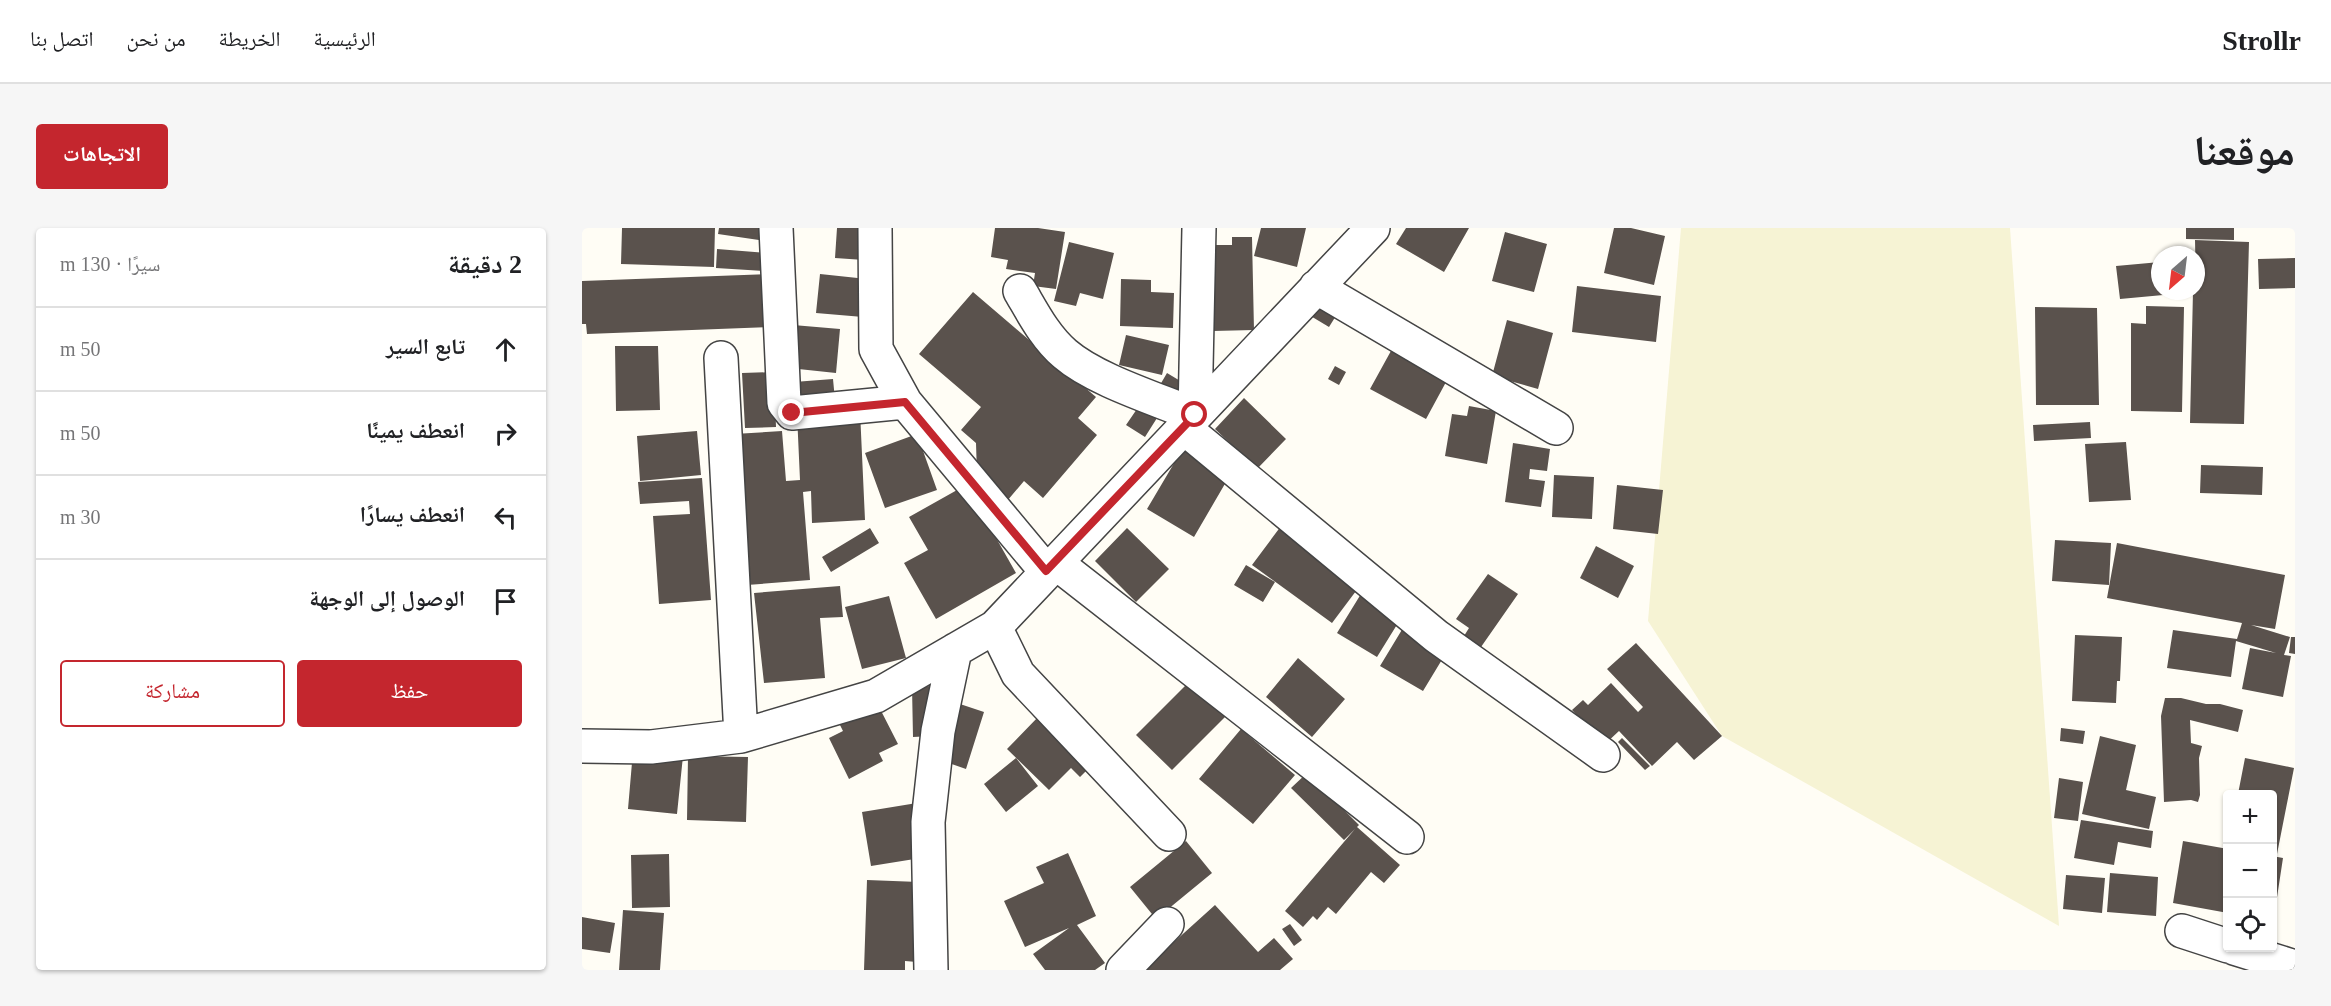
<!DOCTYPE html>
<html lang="ar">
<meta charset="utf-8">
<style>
:root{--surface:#fff;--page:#f6f6f6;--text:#202124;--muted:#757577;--line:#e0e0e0;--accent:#c4262e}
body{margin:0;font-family:"Times New Roman","Noto Naskh Arabic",serif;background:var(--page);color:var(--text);direction:rtl}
.controls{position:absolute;right:18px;bottom:18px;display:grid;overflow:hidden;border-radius:6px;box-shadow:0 2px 4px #0004}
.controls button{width:54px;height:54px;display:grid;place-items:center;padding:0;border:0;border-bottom:2px solid var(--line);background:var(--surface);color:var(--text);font:30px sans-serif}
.compass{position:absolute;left:1569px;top:18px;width:54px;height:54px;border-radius:50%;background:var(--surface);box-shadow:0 2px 4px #0004;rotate:208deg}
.stop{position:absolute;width:18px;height:18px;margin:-14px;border:4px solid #c4262e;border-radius:50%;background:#fff}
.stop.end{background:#c4262e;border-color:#fff;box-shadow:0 2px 6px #0008}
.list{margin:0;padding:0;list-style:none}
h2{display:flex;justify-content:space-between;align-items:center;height:78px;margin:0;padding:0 24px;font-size:26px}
h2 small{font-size:20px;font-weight:400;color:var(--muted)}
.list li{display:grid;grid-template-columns:39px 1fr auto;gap:18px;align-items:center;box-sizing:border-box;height:84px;padding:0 24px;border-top:2px solid var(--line)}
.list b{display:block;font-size:22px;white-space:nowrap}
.list em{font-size:20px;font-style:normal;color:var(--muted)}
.actions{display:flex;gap:12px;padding:18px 24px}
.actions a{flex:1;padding:14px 0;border:2px solid var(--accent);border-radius:6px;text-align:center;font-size:21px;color:var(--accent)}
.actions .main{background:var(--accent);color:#fff}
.icon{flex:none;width:33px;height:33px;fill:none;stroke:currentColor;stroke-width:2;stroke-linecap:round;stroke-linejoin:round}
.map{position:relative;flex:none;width:1713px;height:742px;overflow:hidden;direction:ltr;border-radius:6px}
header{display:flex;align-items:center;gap:36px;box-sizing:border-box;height:84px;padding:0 30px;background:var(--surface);border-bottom:2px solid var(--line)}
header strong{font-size:28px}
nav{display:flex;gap:33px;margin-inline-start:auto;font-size:21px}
.intro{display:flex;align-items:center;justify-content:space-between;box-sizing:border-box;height:144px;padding:0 36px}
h1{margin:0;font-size:42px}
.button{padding:15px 27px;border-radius:6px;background:var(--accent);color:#fff;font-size:21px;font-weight:700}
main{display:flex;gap:36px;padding:0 36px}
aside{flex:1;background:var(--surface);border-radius:6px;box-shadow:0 2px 4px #0004}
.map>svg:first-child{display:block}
.farmland{fill:#f6f3d4}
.building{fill:#5a524d}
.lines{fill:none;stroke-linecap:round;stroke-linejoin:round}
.minor-casing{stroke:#444;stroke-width:36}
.minor{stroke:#fff;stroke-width:33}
.route{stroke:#c4262e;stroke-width:8}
</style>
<header>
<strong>Strollr</strong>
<nav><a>الرئيسية</a><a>الخريطة</a><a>من نحن</a><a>اتصل بنا</a></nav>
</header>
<div class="intro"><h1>موقعنا</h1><a class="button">الاتجاهات</a></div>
<main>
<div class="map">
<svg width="1713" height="742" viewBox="0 0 1713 742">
<rect width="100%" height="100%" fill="#fffdf5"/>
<path class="farmland" d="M1099,0H1428L1477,698L1140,508L1066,393Z"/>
<path class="building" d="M40,0H133L132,39L39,36Z
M137,0H186L184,13L136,6Z
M255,0H284L282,32L253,30Z
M413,0H456L483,4L474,61L451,58L453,45L424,41L426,32L409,29Z
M679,0H724L715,39L672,28Z
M824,0H887L862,44L814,16Z
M1032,0H1049L1083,8L1072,57L1022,45Z
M1604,0H1652V12L1604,11Z
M923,4L965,16L952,64L910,53Z
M650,9H670L672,102L631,103L630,17H650Z
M1613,12L1667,14L1662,196L1608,195L1611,63H1614Z
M487,14L532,25L521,71L498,65L494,78L472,73Z
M135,21L186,25L184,43L134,40Z
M1713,30V60L1677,61L1676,31Z
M1578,34V63H1592V66L1538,71L1534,38Z
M188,46L190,99L5,106L4,96H0V53Z
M238,46L285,51L281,89L234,85Z
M539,51L569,52V64L592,65L591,100L538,98Z
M995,58L1079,68L1074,114L990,104Z
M391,64L514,169L496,190L515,207L461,270L442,253L425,273L395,247L394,215L379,202L399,179L337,126Z
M737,71L757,83L747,99L727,87Z
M1564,78L1602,79L1600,184L1549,183V95L1564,96Z
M1453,79L1515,80L1517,177H1454Z
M925,92L971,105L956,161L910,148Z
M211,97L258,101L254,145L207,140Z
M544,107L587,117L580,147L537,137Z
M815,112L870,143L844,191L788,161Z
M33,118H76L78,182L34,183Z
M753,138L764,144L757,157L746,151Z
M192,144L194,199L163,200L160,145Z
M585,145L610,160L603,172L578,157Z
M251,151L253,172L214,175L212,154Z
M662,170L704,211L675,241L633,201Z
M557,178L575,190L563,209L544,197Z
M887,178L914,183L905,236L863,228L870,186L885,188Z
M278,183L283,292L230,295L229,263L221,264L228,352L165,357L152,206L200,203L204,253L218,252L215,186Z
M1508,194L1509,210L1452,213L1451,197Z
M115,203L119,247L58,253L55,208Z
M335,206L355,262L303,280L283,225Z
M1544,214L1549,272L1507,274L1503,216Z
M604,215L651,242L612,309L565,281Z
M931,215L968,221L965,243L948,241L947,251L963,253L959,279L923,274Z
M1619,237L1681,239L1680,267L1618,265Z
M972,247L1012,249L1010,291L970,289Z
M120,250L129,372L77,376L71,288L108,286L107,273L58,276L56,254Z
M384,257L434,345L354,391L322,335L346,322L327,289Z
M1035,257L1081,262L1076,306L1031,301Z
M705,290L780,355L750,395L670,337Z
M288,300L297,315L249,344L240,329Z
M545,300L587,341L554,374L513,333Z
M1473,312L1529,315L1527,357L1470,353Z
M1535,315L1703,347L1693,401L1669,397L1708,409L1702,427L1709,428L1701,469L1660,461L1668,420L1694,425L1654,413L1649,449L1585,440L1591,402L1655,411L1660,395L1525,370Z
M1014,318L1052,338L1036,370L998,350Z
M664,337L693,354L681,374L652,357Z
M906,346L936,366L899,419L882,408L887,400L874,391Z
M258,358L261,389L238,390L243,450L182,455L172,365Z
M782,361L801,374L795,382L816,395L795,429L755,405Z
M307,368L324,430L280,441L263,379Z
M821,400L864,425L841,463L798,438Z
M1493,407L1540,409L1538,453H1535L1534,475L1490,473Z
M1709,409H1713V426L1707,425Z
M1054,415L1140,508L1112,532L1095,514L1070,538L1037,503L1022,517L990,482L1001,472L1006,477L1029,455L1056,484L1061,479L1025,441Z
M716,430L763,471L730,509L684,469Z
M608,453L644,488L590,542L554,507Z
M349,458L351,508L331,509L330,459Z
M1583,470H1599L1624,476H1638L1661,482L1656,504L1608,492L1609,515L1620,518L1617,530L1618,567L1616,574L1609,572L1582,574L1579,488Z
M294,473L316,516L297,525L301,533L267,551L247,510L261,503L256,493Z
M378,476L402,484L384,541L361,533Z
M458,487L509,538L498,549L489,540L467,562L425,521Z
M1479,500L1503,503L1501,516L1478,513Z
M659,501L713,547L671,596L617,551Z
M1518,508L1554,517L1544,562L1574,569L1567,601L1500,586Z
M1040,510L1068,538L1063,542L1036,514Z
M51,523L101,528L95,586L46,581Z
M106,528L166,529L164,594L105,592Z
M434,530L456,558L424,584L402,556Z
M1663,530L1712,540L1695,626L1690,625V566H1656Z
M725,545L777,597L775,599L818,637L802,655L789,644L754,686L746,679L735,692L731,688L721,699L703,683L773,601L762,612L709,560Z
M1477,550L1501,554L1496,593L1472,590Z
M335,575L345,629L289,638L280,584Z
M1499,592L1571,603L1569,620L1536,614L1532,637L1492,630Z
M604,613L630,645L574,691L548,659Z
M1601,613L1646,621V685L1591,675Z
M486,625L514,688L495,697L523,735L513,742H463L451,726L487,700L443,719L422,673L462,655L454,639Z
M87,626L88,679L50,680L49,627Z
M1690,628L1701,630L1692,689H1690Z
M1528,645L1576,649L1574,688L1525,684Z
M1484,647L1523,650L1520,685L1481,681Z
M285,652L337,654L335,734L323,733V742H282Z
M633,677L676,724L692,710L711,731L698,742H561Z
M41,682L82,685L78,742H37Z
M0,689L33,695L28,725L0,721Z
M708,696L720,712L712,718L700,701Z"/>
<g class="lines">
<g class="minor-casing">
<path id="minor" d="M194,0L202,175L210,185L323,174
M293,0L294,121L323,174L464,343
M734,59L974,200
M438,63C451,85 463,109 483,126C513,152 575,171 613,187L617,0
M139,130L159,508
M601,199L854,408L1021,527
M473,334L825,609
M413,399L436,446L587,606
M0,518L69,519L159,508L294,468L413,399L791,0
M1600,703L1646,718
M1652,720L1713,739
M349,742L346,594L356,503L373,422
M541,742L585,696"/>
</g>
<use href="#minor" class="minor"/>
</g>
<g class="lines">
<path class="route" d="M210,185L323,174L464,343L613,187"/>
</g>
</svg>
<div class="controls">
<button>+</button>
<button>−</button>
<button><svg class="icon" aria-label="locate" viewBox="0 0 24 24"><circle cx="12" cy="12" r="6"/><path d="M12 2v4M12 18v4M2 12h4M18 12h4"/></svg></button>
</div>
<svg class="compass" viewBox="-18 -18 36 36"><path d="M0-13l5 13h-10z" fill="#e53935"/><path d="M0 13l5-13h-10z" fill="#757577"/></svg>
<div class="stop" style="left:613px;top:187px"></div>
<div class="stop end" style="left:210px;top:185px"></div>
</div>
<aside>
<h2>2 دقيقة<small>سيرًا · 130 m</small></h2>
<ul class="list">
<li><svg class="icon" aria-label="ahead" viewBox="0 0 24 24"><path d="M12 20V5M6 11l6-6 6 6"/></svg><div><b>تابع السير</b></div><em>50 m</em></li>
<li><svg class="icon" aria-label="right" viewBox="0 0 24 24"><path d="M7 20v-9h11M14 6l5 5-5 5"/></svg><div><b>انعطف يمينًا</b></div><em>50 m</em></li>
<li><svg class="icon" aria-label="left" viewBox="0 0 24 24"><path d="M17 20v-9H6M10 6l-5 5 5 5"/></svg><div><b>انعطف يسارًا</b></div><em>30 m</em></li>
<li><svg class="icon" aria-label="arrive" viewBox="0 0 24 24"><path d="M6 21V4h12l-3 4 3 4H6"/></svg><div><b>الوصول إلى الوجهة</b></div></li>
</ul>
<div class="actions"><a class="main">حفظ</a><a>مشاركة</a></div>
</aside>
</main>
